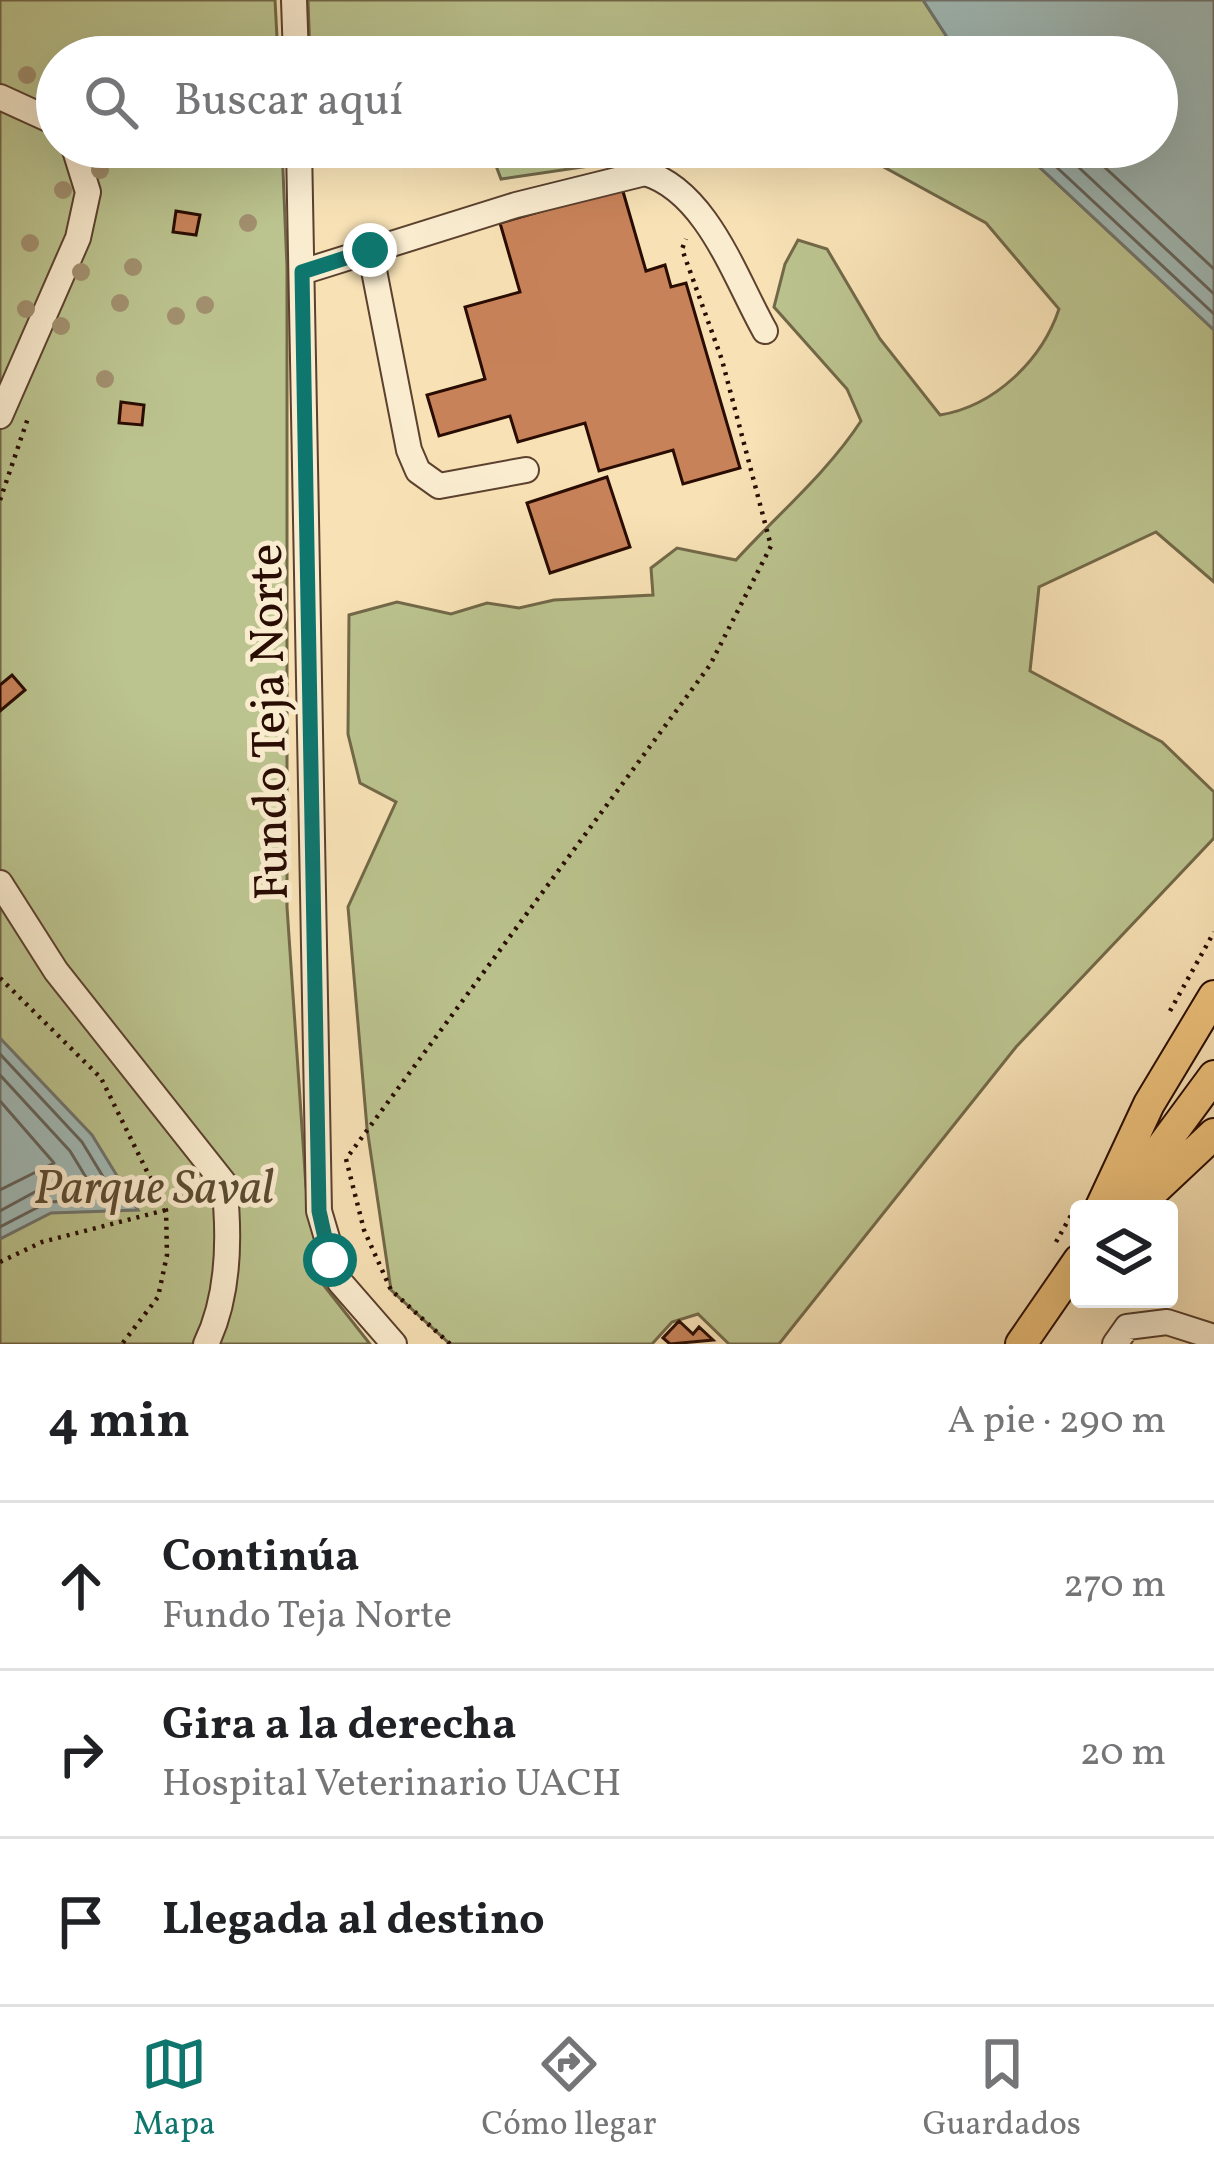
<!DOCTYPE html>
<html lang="es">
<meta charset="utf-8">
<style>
:root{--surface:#fff;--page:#f2f2f2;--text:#202124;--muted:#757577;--line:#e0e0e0;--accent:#0f766e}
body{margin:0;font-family:Vollkorn,serif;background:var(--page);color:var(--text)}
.controls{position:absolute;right:36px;bottom:36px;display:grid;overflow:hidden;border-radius:12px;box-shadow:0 12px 48px #0002}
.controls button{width:108px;height:108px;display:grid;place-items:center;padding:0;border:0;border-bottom:3px solid var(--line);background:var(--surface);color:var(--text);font:60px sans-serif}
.stop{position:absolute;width:36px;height:36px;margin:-27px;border:9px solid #0f766e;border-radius:50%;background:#fff}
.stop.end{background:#0f766e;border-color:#fff;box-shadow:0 3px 12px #0008}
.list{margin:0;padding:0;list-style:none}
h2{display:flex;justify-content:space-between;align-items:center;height:156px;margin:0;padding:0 48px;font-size:51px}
h2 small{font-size:39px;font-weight:400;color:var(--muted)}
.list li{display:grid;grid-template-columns:78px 1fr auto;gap:36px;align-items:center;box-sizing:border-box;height:168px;padding:0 48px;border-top:3px solid var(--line)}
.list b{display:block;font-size:45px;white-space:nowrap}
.list p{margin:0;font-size:39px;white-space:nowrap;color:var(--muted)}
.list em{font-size:39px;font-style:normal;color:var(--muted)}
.icon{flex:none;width:66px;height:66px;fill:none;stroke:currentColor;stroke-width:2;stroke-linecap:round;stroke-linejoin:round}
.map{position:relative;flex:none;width:1214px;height:1344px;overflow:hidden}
.search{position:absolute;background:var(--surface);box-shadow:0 12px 48px #0002;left:36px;right:36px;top:36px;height:132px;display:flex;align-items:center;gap:30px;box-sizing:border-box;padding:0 42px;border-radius:66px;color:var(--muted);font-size:45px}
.sheet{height:660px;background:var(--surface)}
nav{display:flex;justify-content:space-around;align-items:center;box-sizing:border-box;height:168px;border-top:3px solid var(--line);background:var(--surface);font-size:33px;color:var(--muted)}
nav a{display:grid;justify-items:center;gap:6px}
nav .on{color:var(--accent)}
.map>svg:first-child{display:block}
.green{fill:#bbc38e;stroke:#726848;stroke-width:3}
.water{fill:#a1bbb8;stroke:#71756f;stroke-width:3}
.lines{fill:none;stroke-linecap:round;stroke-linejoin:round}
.shore{stroke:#65645d;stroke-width:3}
.building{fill:#c88259;stroke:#290c02;stroke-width:3}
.minor-casing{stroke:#5c412f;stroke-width:28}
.major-casing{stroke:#290c02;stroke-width:34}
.path{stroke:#290c02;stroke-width:4.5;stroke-dasharray:3 6;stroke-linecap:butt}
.minor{stroke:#faeccf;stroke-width:24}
.major{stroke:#ecc07a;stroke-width:30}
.tree{fill:#a28f6e}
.route{stroke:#0f766e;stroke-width:15}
.labels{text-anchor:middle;stroke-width:10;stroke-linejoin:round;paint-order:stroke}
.street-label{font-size:48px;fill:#290c02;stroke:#faeccf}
.park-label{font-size:48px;font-style:italic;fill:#5c4c33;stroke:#faeccf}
</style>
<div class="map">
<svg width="1214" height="1344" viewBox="0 0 1214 1344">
<rect width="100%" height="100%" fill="#f7e1b5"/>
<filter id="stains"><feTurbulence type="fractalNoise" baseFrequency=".00167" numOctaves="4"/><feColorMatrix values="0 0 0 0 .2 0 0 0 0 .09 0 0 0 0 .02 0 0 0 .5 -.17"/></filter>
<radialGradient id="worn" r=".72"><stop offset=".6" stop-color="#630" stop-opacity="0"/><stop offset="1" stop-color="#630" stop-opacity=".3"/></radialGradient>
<path class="green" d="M0,0H275L278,57H57V147H282L287,267V907L306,1187L322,1283L370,1344H0Z
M308,0H923L960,57H310Z
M489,147H1018L1214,330V582L1156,532L1039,587L1030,671L1162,742L1214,792V838L1016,1047L779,1344H729L698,1314L672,1322L652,1344H450L391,1290L367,1128L348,907L396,802L360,783L348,734L349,615L397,602L451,614L487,603L519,608L554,600L653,595L651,568L677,548L736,560C778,514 827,473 861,421L847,389L774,307L785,264L798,240L827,249L880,339L940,415C995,406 1042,360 1059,309L986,223L880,165L724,158L698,150L501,179Z"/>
<path class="water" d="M923,0H1214V330L1018,147H1157V57H960Z
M0,1038L92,1135L138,1210L51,1213L0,1239Z"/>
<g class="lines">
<path class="shore" d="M1035,147L1214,314
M1057,147L1214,294
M1083,147L1214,269
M0,1054L82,1142L113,1193L108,1199L48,1202L0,1227
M0,1075L70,1151L87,1179L82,1185L44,1187L0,1211
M0,1101L54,1163L0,1190"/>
</g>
<path class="building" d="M622,188L646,271L665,265L671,287L686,283L740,468L683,484L673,450L599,471L585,423L518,442L510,416L439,436L427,395L485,379L465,307L520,292L500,223Z
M176,211L200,215L196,235L173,232Z
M121,402L144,405L142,425L119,423Z
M607,477L630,547L550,573L527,503Z
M12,675L25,690L0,711V685Z
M679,1321L693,1334L699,1327L713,1340L670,1344L663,1338Z"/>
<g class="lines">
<g class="minor-casing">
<path id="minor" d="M294,0L296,57
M0,97L57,123
M299,147L319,1211L340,1282L394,1344
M370,250L409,450L418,471L439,486L526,470
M302,272L516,205L645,173C707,191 736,280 765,331
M0,416L78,238L88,192L74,147
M0,883L56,971L224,1183C230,1236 230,1295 206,1344
M1115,1344L1127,1327L1167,1322L1214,1337"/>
</g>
<g class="major-casing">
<path id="major" d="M1100,1209L1149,1104L1214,996
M1116,1209L1214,1076
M1134,1209L1214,1134
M1021,1344L1079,1260"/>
</g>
<path class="path" d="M0,500L28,418
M0,978L101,1078L166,1210L167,1255L158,1297L122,1344
M1170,1011L1214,932
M1056,1242L1074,1210
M0,1262L42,1242L166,1210
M450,1344L391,1290L364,1230L346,1159L710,665L771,546L722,360L682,249L686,239"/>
<use href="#minor" class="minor"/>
<use href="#major" class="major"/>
</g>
<g class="tree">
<circle cx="27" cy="75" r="9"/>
<circle cx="100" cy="170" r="9"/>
<circle cx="63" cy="190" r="9"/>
<circle cx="248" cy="223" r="9"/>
<circle cx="30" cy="243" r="9"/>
<circle cx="133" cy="267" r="9"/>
<circle cx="81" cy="272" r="9"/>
<circle cx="120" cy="303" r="9"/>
<circle cx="205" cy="305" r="9"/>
<circle cx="26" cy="309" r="9"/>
<circle cx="176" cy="316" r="9"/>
<circle cx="61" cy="326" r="9"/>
<circle cx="105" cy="379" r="9"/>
</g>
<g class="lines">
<path class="route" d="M330,1260L319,1211L302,272L370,250"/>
</g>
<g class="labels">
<g class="street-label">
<text transform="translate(267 722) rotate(-91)" y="17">Fundo Teja Norte</text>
</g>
<g class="park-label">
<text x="154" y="1203">Parque Saval</text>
</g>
</g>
<rect width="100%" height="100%" filter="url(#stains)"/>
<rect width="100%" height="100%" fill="url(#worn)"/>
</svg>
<div class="controls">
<button><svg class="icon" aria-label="layers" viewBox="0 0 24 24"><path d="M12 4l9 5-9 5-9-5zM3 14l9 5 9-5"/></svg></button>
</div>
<div class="stop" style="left:330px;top:1260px"></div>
<div class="stop end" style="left:370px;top:250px"></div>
<div class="search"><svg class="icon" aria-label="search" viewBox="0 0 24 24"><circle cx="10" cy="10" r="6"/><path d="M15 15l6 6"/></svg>Buscar aquí</div>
</div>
<section class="sheet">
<h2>4 min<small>A pie · 290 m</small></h2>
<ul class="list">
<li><svg class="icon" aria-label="ahead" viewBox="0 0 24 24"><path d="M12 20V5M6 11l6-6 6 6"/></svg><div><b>Continúa</b><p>Fundo Teja Norte</p></div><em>270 m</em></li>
<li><svg class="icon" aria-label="right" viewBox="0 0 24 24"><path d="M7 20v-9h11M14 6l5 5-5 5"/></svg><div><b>Gira a la derecha</b><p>Hospital Veterinario UACH</p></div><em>20 m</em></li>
<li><svg class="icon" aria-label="arrive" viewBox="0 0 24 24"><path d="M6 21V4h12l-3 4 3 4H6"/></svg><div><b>Llegada al destino</b></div></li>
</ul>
</section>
<nav>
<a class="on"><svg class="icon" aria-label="map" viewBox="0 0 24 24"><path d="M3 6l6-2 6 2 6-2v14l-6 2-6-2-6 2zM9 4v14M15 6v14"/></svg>Mapa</a>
<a><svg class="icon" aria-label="directions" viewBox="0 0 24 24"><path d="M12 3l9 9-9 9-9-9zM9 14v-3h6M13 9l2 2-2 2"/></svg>Cómo llegar</a>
<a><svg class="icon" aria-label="saved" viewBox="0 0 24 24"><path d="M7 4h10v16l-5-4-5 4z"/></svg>Guardados</a>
</nav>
